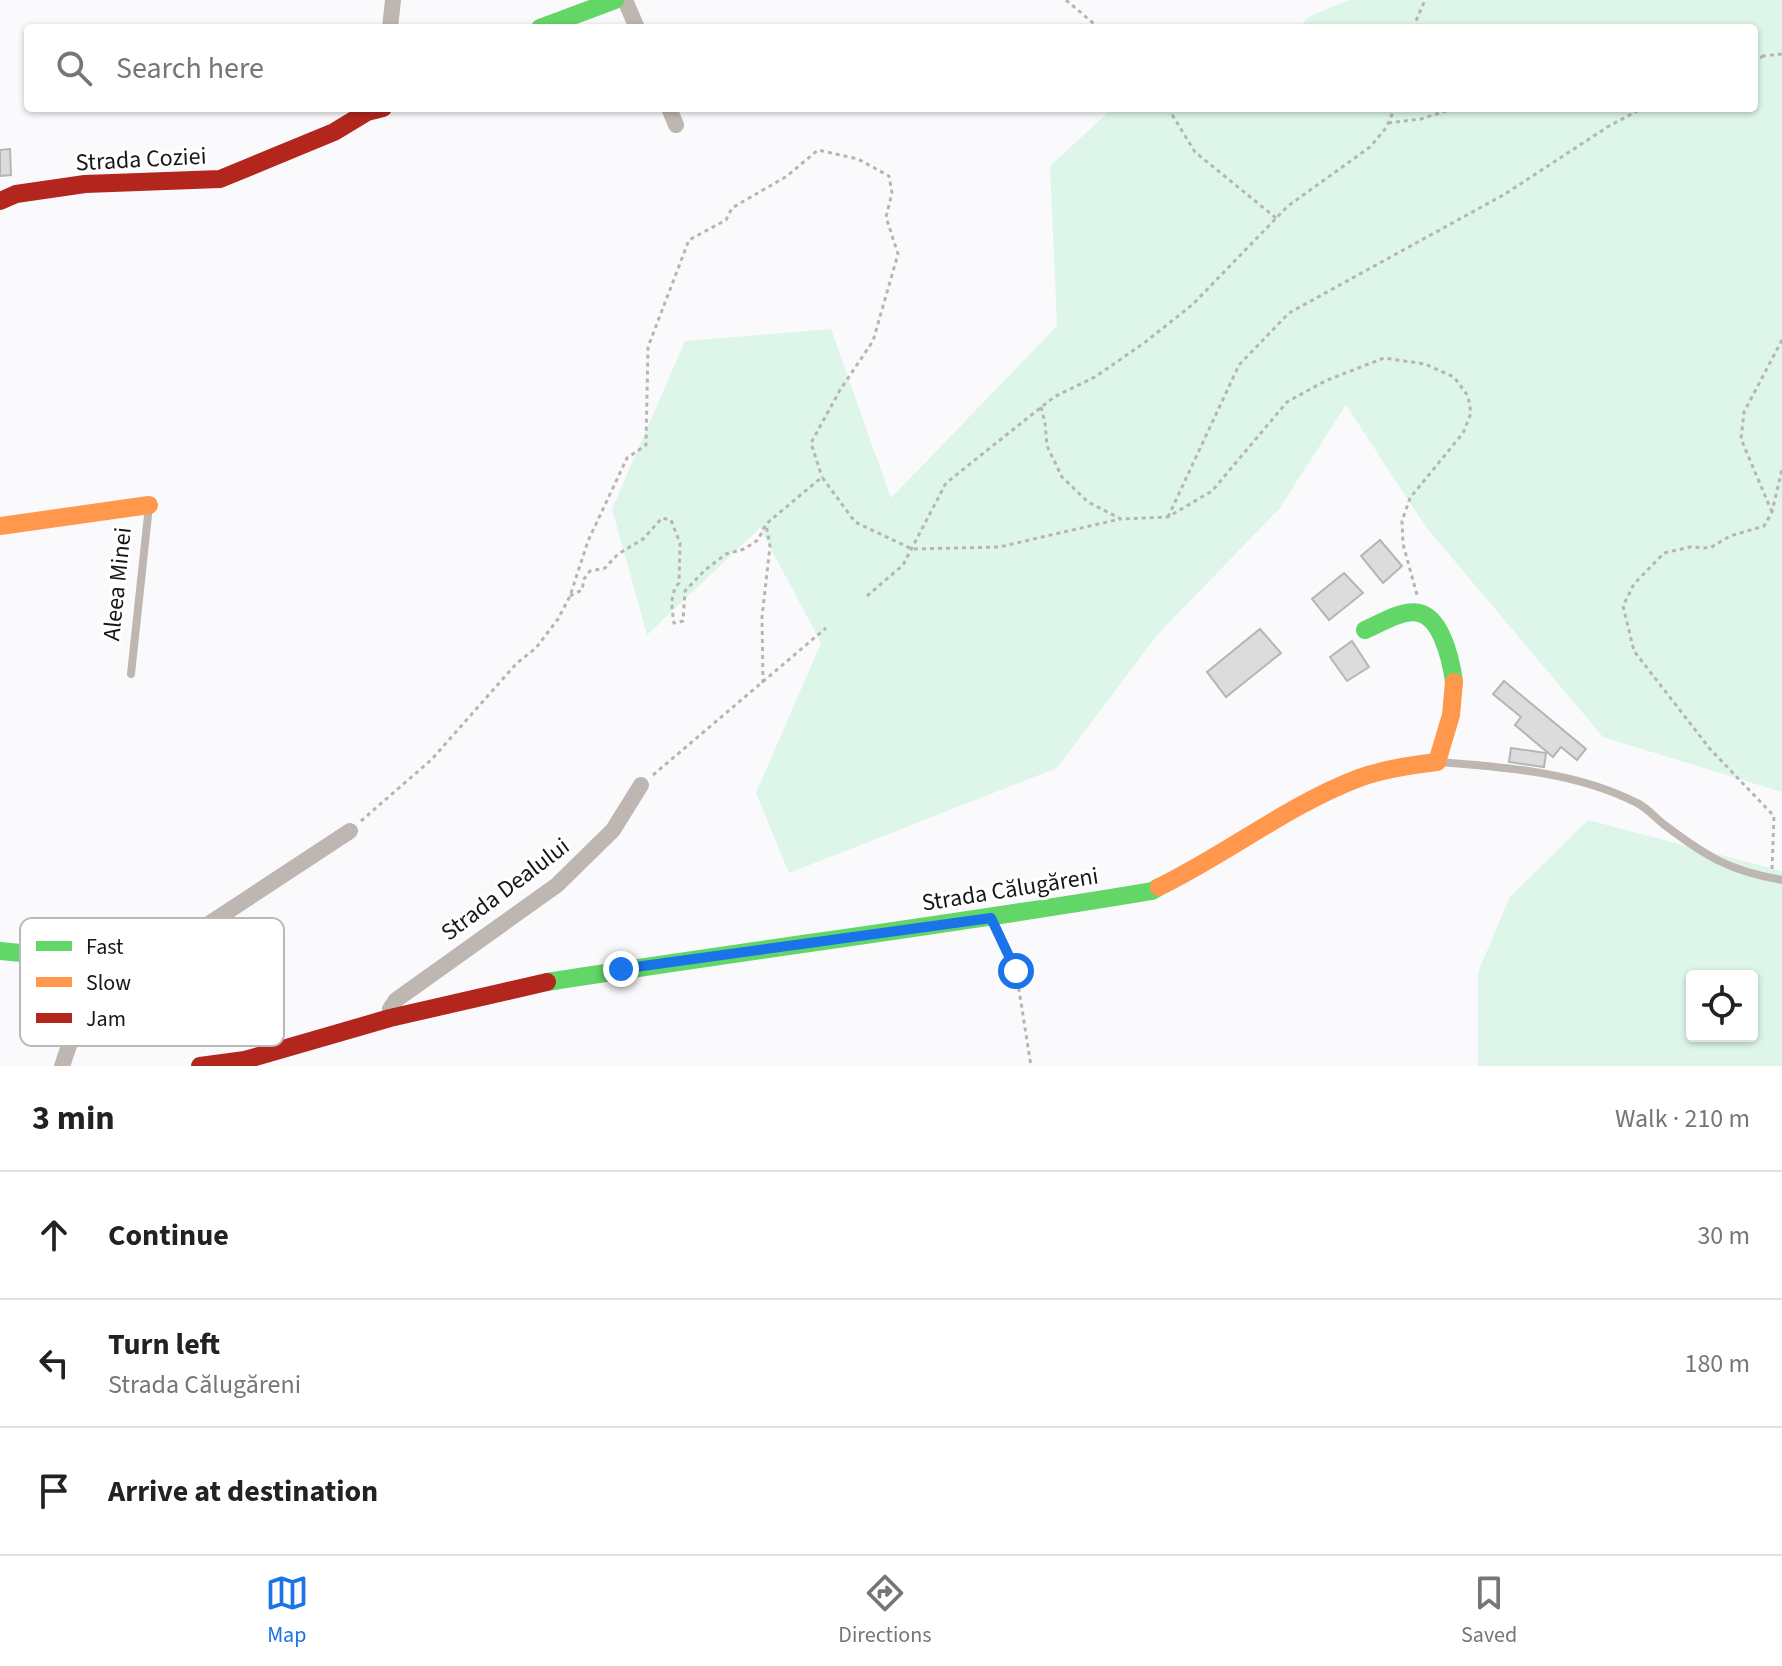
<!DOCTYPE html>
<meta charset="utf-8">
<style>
:root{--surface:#fff;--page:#f6f6f6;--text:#222;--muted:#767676;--line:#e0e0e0;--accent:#1a73e8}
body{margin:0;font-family:"Source Sans 3",sans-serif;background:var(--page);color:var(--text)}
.controls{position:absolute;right:24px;bottom:24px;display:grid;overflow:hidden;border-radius:8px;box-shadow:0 2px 6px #0004}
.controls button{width:72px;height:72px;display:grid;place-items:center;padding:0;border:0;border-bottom:2px solid var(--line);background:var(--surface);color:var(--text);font:40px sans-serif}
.stop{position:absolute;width:24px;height:24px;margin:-18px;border:6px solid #1a73e8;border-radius:50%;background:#fff}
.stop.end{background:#1a73e8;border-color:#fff;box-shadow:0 2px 8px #0008}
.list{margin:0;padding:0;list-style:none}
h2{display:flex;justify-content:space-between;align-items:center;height:104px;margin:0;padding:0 32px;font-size:34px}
h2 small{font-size:26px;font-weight:400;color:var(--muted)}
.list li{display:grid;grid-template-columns:52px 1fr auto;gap:24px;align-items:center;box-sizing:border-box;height:128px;padding:0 32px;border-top:2px solid var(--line)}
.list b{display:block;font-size:30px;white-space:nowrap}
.list p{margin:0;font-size:26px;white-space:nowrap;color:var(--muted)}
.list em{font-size:26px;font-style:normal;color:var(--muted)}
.icon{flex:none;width:44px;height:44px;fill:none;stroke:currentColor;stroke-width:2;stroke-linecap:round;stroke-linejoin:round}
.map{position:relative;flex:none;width:1782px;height:1066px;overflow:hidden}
.search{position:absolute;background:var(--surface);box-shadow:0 2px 6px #0004;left:24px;right:24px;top:24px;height:88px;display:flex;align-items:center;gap:20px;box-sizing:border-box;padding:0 28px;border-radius:8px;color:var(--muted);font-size:30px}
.sheet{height:488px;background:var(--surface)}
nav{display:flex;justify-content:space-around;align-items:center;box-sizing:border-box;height:112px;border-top:2px solid var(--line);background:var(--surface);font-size:22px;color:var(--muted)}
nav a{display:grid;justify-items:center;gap:4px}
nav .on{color:var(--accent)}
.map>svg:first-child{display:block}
.green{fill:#ddf6e9;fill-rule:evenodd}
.building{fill:#dddcdd;stroke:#b6b5b6;stroke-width:2}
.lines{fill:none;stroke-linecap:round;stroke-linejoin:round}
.path{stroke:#b9b4b2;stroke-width:3;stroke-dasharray:4 4;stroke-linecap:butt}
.lane{stroke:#beb6b0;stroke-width:8}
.street{stroke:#beb6b0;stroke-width:16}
.fast{stroke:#63d668;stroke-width:18}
.slow{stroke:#ff974d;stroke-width:18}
.jam{stroke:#b3261e;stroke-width:18}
.route{stroke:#1a73e8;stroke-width:10}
.labels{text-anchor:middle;stroke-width:6;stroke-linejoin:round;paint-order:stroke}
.street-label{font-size:24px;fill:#171719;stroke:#fff}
.key{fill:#fff;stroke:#b9b9ba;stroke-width:2}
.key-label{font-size:22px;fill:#171719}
</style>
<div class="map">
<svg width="1782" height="1066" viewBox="0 0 1782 1066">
<rect width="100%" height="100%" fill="#fafafd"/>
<path class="green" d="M1349,0H1782V792L1603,737L1426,527L1346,405L1279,509L1158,634L1057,768L789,873L756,793L821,643L760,528L647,635L612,509L685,341L831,329L891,498L1057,326L1050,166L1113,108H1754V28H1298L1310,16Z
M1588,820L1782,871V1066H1478V972L1510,897ZM1692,976H1752V1036H1692Z"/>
<path class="building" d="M10,149L11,175L0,176V150Z
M1380,540L1402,566L1383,583L1361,556Z
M1344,573L1363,593L1329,620L1312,599Z
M1260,629L1281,653L1226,697L1207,672Z
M1352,641L1369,667L1347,681L1330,657Z
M1504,681L1586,749L1577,760L1561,747L1553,757L1515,725L1521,717L1493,694Z
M1511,748L1546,753L1544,767L1509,762Z"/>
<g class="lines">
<path class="path" d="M1066,0L1099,28
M1413,28L1425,0
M1754,57L1782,54
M1754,63L1763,56
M1168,108L1195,152L1276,218
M1388,123L1421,119L1455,108
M1041,407L1045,423L1047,446L1062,477L1088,502L1121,519L1168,517L1212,491L1287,402L1325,381L1384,358L1425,364L1454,377L1468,396L1471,413L1463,433L1410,498L1402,521L1403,544L1417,595
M1772,512L1741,439L1744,412L1782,340
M1168,517L1239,365L1289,313L1505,194L1609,126L1643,108
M570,596L582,590L584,579L590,571L605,568L618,554L643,539L662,518L671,520L680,543L679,583C669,594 672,609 674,623L683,621L685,591L705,570L726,554L744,549L758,540L766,524L822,477L855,522L912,549L999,547L1120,519
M867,596L903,565L946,483L1054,397L1095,377L1144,343L1192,305L1288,206L1370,147L1386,128L1395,108
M763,683L762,617L770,546L766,524
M653,775L826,628
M361,821L431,760L517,663L536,648L558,619L570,596L588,541L627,458L646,445L648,347L689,240L726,220L732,208L787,176L818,150L858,159L889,176L892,193L886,217L898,254L873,341L840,390L811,443L822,477
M1772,869L1774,816L1710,749L1634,651L1623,606L1634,584L1664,553L1690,547L1710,548L1730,536L1764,526L1772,512L1782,469
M999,936L1016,971L1031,1066"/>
<path class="lane" d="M131,674L149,506
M1438,762C1504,767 1577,772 1637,803C1648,808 1656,819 1666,826C1707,857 1730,871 1782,880"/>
<path class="street" d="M625,0L637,28
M390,28L393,0
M669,108L676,125
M390,1018V1009L396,1000L557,885L613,830L641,785
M62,1066L89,987L94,960L167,943L198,931L350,831"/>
<path class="fast" d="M540,28L615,0
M1365,630C1398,615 1425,595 1443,639C1449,653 1452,667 1454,682
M0,951L94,960
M547,982C749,950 951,925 1152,891L1159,887"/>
<path class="slow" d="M0,526L149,505
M1159,887C1227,854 1288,805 1359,778C1384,769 1410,765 1437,762L1451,715L1454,682"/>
<path class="jam" d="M0,201L16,194L85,184L220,179L334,132L367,112L383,108
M200,1066L245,1060L390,1018L547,982"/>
</g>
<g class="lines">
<path class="route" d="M621,969L991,918L1016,971"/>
</g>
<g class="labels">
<g class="street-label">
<text transform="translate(141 159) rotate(-3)" y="8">Strada Coziei</text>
<text transform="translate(117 584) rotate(-84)" y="8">Aleea Minei</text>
<text transform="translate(505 889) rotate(-37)" y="8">Strada Dealului</text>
<text transform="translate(1010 889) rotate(-9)" y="8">Strada Călugăreni</text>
</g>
</g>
<rect x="20" y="918" width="264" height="128" rx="12" class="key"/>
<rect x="36" y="941" width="36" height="10" fill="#63d668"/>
<rect x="36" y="977" width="36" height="10" fill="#ff974d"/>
<rect x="36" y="1013" width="36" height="10" fill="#b3261e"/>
<g class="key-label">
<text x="86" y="954">Fast</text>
<text x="86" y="990">Slow</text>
<text x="86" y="1026">Jam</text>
</g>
</svg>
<div class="controls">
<button><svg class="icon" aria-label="locate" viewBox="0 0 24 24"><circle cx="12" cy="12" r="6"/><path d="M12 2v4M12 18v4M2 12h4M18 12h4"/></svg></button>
</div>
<div class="stop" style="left:1016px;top:971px"></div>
<div class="stop end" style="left:621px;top:969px"></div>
<div class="search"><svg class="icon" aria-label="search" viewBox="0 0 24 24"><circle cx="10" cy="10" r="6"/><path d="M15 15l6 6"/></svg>Search here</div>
</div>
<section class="sheet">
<h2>3 min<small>Walk · 210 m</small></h2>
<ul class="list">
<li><svg class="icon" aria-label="ahead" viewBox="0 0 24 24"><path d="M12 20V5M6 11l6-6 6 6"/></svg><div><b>Continue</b></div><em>30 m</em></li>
<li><svg class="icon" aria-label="left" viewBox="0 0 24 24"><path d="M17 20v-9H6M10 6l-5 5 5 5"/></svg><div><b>Turn left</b><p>Strada Călugăreni</p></div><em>180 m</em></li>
<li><svg class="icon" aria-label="arrive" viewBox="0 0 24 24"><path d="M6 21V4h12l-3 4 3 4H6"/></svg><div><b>Arrive at destination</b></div></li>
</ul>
</section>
<nav>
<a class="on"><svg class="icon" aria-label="map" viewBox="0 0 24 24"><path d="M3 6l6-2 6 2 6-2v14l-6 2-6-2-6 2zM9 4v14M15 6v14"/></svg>Map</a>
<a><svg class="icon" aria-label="directions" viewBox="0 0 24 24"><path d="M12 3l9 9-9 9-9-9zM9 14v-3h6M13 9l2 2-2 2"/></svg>Directions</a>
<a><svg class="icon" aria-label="saved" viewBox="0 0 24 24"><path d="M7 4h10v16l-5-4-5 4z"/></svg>Saved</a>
</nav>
